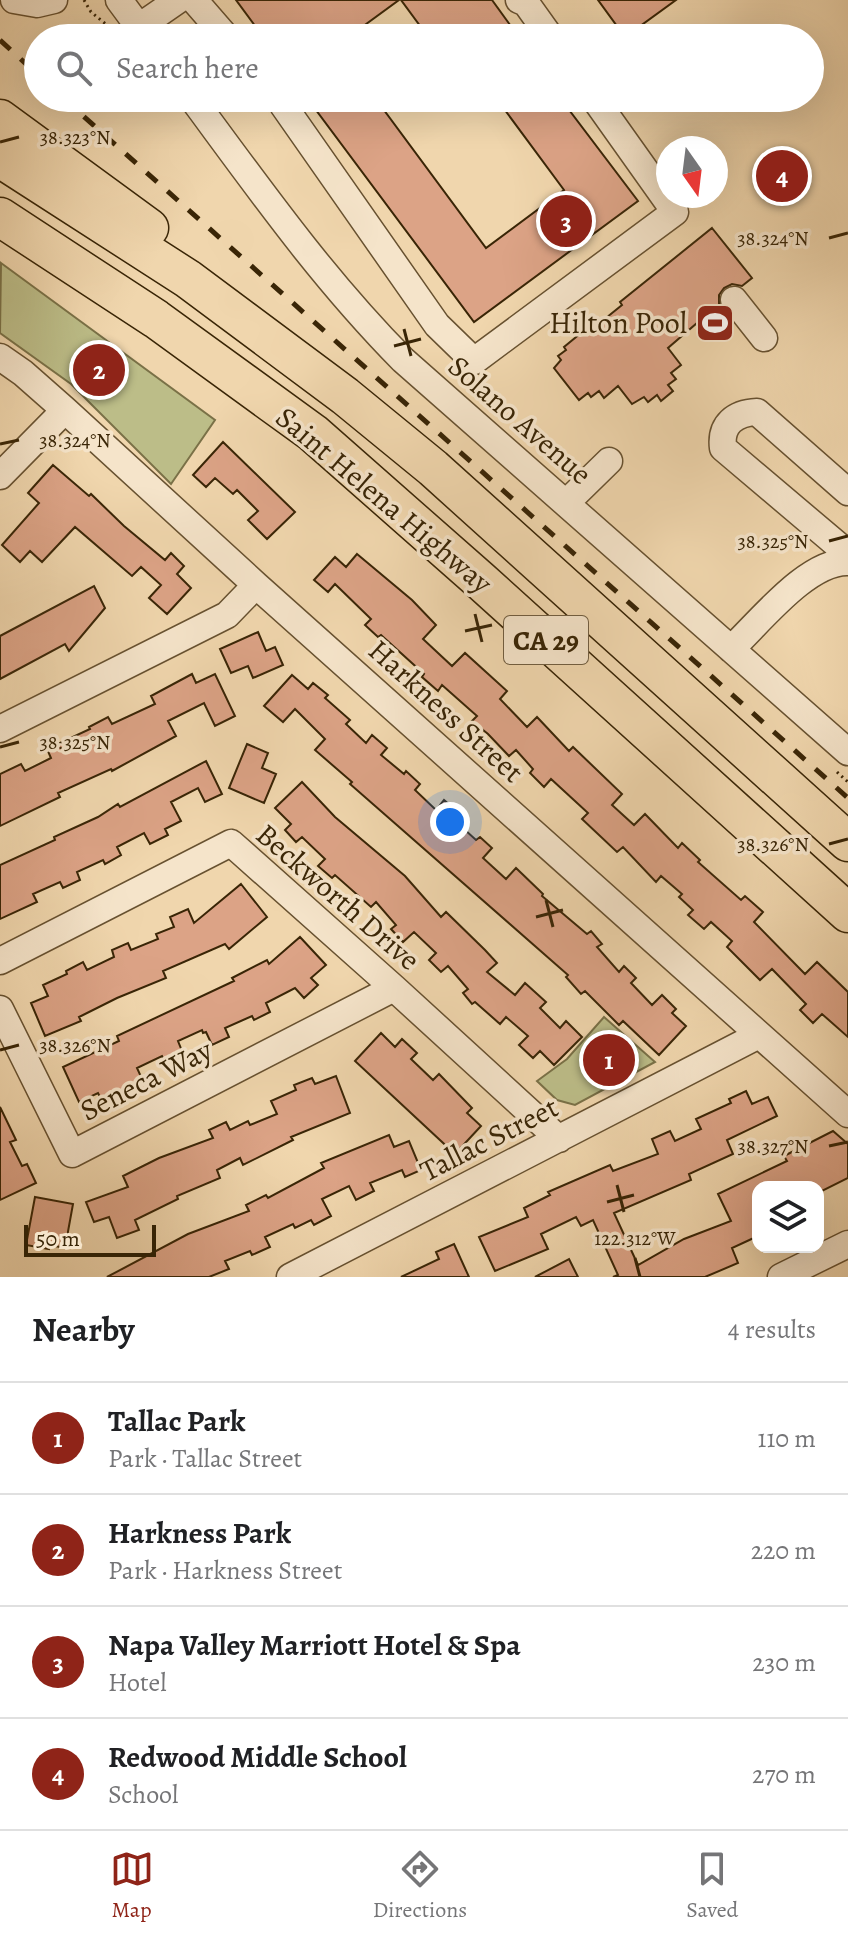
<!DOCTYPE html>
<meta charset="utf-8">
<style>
:root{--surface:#fff;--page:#f6f6f6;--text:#202124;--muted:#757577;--line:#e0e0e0;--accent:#8f2418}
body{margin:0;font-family:Alegreya,serif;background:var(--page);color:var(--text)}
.controls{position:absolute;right:24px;bottom:24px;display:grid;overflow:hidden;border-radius:16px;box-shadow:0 8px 32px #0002}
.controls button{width:72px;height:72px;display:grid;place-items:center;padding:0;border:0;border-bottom:2px solid var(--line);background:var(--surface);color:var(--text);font:40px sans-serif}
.compass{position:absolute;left:656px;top:136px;width:72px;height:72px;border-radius:50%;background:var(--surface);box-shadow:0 8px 32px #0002;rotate:166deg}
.scale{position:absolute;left:24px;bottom:20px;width:132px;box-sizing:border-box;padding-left:8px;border:4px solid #392506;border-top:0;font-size:22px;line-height:28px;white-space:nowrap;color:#392506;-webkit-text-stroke:6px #f5e4ca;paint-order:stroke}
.you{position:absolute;left:450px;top:822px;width:28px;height:28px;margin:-20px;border:6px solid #fff;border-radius:50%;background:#1a73e8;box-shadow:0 0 0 12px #1a73e833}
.badge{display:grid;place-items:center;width:52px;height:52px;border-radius:50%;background:var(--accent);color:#fff;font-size:26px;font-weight:700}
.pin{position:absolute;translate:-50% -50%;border:4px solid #fff;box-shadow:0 2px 8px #0006}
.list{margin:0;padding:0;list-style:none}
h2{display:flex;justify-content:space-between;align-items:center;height:104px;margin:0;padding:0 32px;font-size:34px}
h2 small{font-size:26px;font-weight:400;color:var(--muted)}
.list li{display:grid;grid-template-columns:52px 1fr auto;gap:24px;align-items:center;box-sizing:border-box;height:112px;padding:0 32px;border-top:2px solid var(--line)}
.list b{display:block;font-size:30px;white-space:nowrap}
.list p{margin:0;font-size:26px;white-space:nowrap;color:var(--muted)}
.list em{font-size:26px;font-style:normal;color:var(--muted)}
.icon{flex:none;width:44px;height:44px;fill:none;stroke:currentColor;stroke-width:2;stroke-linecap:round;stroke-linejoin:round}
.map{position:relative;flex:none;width:848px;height:1277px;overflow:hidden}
.search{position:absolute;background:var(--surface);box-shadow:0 8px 32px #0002;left:24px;right:24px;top:24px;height:88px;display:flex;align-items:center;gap:20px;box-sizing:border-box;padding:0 28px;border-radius:44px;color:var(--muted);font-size:30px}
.sheet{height:552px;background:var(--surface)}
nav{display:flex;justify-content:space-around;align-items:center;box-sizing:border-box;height:112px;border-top:2px solid var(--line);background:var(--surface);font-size:22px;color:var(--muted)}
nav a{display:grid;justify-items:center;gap:4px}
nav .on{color:var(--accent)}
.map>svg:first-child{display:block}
.green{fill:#bcbd88;stroke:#7a7147;stroke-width:2}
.water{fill:#a1b6b7;stroke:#777c70;stroke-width:2}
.building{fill:#dca386;stroke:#392506;stroke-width:2}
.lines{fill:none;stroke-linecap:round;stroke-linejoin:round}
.minor-casing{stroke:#675130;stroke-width:29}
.highway-casing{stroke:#392506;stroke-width:41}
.path{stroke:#392506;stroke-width:3;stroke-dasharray:2 4;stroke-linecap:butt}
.minor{stroke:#f5e4ca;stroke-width:26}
.highway{stroke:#f0d6ad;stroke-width:38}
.rail{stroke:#392506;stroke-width:5;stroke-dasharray:14 14;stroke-linecap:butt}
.ticks{fill:none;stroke:#392506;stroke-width:3}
.labels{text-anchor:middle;stroke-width:7;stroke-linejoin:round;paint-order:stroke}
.shield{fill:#f5e4ca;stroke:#715e41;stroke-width:2}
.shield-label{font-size:28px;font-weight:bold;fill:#392506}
.poi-label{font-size:30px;fill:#392506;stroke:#f5e4ca;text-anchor:end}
.street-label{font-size:30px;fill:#392506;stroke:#f5e4ca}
.ticks-label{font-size:20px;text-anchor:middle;fill:#392506;stroke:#f5e4ca;stroke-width:7;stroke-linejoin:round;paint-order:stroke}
</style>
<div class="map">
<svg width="848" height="1277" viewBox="0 0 848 1277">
<rect width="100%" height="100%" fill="#f0d6ad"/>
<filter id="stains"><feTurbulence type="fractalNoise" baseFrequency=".0025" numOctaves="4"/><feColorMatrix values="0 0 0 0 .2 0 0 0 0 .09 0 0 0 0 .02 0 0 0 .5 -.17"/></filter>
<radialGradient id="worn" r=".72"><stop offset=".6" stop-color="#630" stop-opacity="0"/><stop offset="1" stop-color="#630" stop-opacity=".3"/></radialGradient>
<path class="green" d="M1,263L215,420L171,484L71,384L0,333Z
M604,1017L655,1062L575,1105L557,1100L537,1081L567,1059Z"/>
<path class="water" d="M719,311L727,321L711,334L703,324Z"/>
<path class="building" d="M236,0H399L347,38H264Z
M401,0H492L513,29L510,31L516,38H429Z
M598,0H676L625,37Z
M307,98H375L486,248L564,190L496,98H560L638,201L474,322Z
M712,228L752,278L742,286L732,284L724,288L719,295V304L668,348L681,365L671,373L676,379L668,385L673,391L661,401L657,395L648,402L644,397L632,404L618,386L604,398L599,391L591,397L588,393L579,400L554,368L561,360L558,356L566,350L564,347L598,319L601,322L622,305L620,302Z
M223,442L295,512L267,539L248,520L258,511L237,490L233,494L215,478L206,487L193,475Z
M53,465L89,496L91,494L124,526L165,560L171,553L184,566L177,574L191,588L167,614L149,598L161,585L141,567L132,576L75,527L42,562L30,551L20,562L2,545L39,503L28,493Z
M357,554L412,600L436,625L423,639L452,666L465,653L507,691L500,699L527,727L537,717L569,751L573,747L622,794L612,805L634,825L645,814L678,848L682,843L700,860L698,862L741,900L745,896L763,912L754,922L805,974L817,962L848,992V1037L822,1014L813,1023L800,1010L806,1004L772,969L760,980L727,947L732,941L711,922L704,929L688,915L693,910L679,897L682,894L661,876L656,882L623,847L617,852L582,819L588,813L551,779L544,787L530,773L533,769L516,750L509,756L488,734L472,721L477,716L442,685L438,691L422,677L424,674L381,635L378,637L365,625L371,619L335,584L328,592L314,580L335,557L346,567Z
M94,586L105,608L69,651L65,644L0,679V636Z
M258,632L266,651L275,647L283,665L253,678L248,666L231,673L220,649Z
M192,674L196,683L215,674L235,716L215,726L204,703L168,721L176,736L112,771L111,769L58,793L60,797L0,826V774L21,764L25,771L51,758L47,749L90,729L89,727L108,717L112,724L155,704L151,696Z
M292,675L308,689L313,683L328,695L325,698L350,720L346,724L366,743L372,735L387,748L381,755L404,774L406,771L420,784L415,790L436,810L444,800L459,813L453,819L476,840L480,837L492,848L483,858L506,879L516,868L543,894L542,896L587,934L591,931L602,944L597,947L619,972L624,966L636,978L631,983L652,1005L662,995L676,1009L672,1013L686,1026L659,1055L623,1021L619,1025L585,991L581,994L566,977L568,975L350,784L352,782L315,750L325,739L295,709L283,722L264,706Z
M247,744L268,753L262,768L276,774L264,803L229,788Z
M206,761L222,794L205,802L198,788L171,802L181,821L165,829L168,835L150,844L144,833L117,847L121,855L105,864L103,860L77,872L80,880L63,888L60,882L33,894L37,902L0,919V865L55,840L54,837L98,817L118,804L120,807Z
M302,782L335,817L405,876L441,917L446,912L485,950L497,963L487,972L515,995L525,983L546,1002L540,1008L560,1028L566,1021L582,1037L554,1065L540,1051L533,1058L519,1045L528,1036L506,1017L500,1024L475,1002L472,1004L463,993L468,989L448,966L441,972L429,960L436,953L414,932L403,942L391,929L396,925L376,902L371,907L335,875L332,878L318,866L325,859L302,837L296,842L285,830L291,824L275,808Z
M241,884L267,917L229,949L225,944L163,971L166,978L117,998L79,1017L81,1021L45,1036L31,1003L48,996L43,985L67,974L66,971L83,962L87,970L114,957L112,950L128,943L131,950L158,939L156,934L174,927L170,917L188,909L194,923Z
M300,937L326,965L311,978L318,985L304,998L295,988L266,1003L270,1012L254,1020L252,1016L225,1028L229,1037L212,1045L206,1032L203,1033L202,1030L178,1041L184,1056L166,1064L162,1056L137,1068L143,1081L102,1101L98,1093L79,1102L63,1067L119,1041L117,1036L234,981L232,978L267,960L269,964Z
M381,1033L395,1047L402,1039L417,1053L411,1059L433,1080L439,1074L472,1108L467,1113L481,1126L455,1154L355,1061Z
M336,1076L350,1113L291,1137L293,1140L243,1165L240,1158L217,1170L220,1178L177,1196L178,1199L135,1220L139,1230L117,1238L109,1217L94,1222L86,1202L128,1187L123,1176L159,1158L213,1138L209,1130L226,1122L230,1130L248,1121L250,1125L277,1114L271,1101L296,1090L294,1085L312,1078L315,1084Z
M746,1091L752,1104L768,1097L777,1116L727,1140L733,1154L689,1174L691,1180L614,1213L638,1265L684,1239L731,1221L718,1194L787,1161L784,1156L833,1131L848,1144V1178L818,1193V1187H758V1236L732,1248L738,1263L705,1277H613L618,1275L593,1220L581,1226L576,1217L541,1234L548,1249L495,1271L479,1237L528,1217L524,1208L550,1195L548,1192L610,1165L613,1171L658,1154L652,1139L670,1131L675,1141L701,1129L696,1119L731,1103L729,1099Z
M0,1107L16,1140L10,1142L22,1166L27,1164L36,1183L0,1200Z
M389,1135L394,1147L409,1141L421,1170L405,1177L402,1170L370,1183L374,1191L356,1200L349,1186L322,1199L331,1216L314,1225L311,1220L295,1228L293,1224L265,1237L270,1247L252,1255L250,1251L225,1261L229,1269L209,1277H107L188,1234L249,1211L246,1205L266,1195L268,1198L324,1168L321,1163Z
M35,1197L73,1204L65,1248L50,1245L49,1249L26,1245Z
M454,1244L469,1277H401L439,1259L436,1252Z
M569,1259L578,1277H535Z"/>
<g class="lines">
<g class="minor-casing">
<path id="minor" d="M14,0L37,4L54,0
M119,0L147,38
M194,0L227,38
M519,0L526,3L551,38
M139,27L178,0
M192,98C260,190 322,278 403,360L848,752
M283,105L437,325L474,361L675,212L594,98
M734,300L764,338
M0,357L23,373L65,410L256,585L848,1114
M0,476L65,410
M566,503L609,461
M847,553L723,448C720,424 735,413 757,412L848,492
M731,649C760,622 807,561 848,562
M0,729L227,615L256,585
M0,961L231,843L394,988L559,1139
M0,1009L72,1154L394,988
M290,1277L759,1035
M781,1277L848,1244"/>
</g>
<g class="highway-casing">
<path id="highway" d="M0,119L149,228
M0,158L188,279L345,396L433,468L848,842
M0,217L156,319L313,433L481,581L848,913"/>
</g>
<path class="path" d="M84,0L91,12L113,30
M837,772L848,782"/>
<use href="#minor" class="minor"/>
<use href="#highway" class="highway"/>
<path class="rail" d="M0,40L38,75
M63,98L848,798"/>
</g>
<path class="ticks" d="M0,142L19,137M829,238L848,233M404,329L411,356M394,346L421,339M0,444L19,440M829,541L848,536M475,614L482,642M465,631L492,625M0,747L19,742M829,844L848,839M546,900L553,927M536,917L563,910M0,1050L19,1045M829,1146L848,1142M617,1185L624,1212M607,1202L634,1195M635,1258L640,1277"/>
<defs>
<g id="stadium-square" transform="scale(2)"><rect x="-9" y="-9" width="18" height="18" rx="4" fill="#8f2418" stroke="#f5e4ca"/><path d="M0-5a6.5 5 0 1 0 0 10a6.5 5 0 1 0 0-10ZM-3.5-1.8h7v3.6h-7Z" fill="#fff"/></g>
</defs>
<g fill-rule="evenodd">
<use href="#stadium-square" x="715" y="323"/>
</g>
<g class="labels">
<rect class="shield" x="504" y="616" width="84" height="48" rx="6"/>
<g class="shield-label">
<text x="546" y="650">CA 29</text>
</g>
<g class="poi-label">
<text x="687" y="333">Hilton Pool</text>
</g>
<g class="street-label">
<text transform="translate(520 420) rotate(41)" y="10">Solano Avenue</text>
<text transform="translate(384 500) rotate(40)" y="10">Saint Helena Highway</text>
<text transform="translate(446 711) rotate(42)" y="10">Harkness Street</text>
<text transform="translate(338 897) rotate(41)" y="10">Beckworth Drive</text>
<text transform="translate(146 1080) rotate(-27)" y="10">Seneca Way</text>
<text transform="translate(489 1139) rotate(-27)" y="10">Tallac Street</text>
</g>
</g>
<g class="ticks-label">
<text x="75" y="144">38.323°N</text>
<text x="773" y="245">38.324°N</text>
<text x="75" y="447">38.324°N</text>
<text x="773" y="548">38.325°N</text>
<text x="75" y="749">38.325°N</text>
<text x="773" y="851">38.326°N</text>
<text x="75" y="1052">38.326°N</text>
<text x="773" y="1153">38.327°N</text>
<text x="635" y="1245">122.312°W</text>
</g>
<rect width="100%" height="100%" filter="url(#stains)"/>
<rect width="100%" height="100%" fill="url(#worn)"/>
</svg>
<div class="controls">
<button><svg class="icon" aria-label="layers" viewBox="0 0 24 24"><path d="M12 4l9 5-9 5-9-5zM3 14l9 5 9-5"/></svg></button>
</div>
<svg class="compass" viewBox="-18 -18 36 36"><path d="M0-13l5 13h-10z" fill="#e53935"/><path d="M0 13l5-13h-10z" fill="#757577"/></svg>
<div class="scale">50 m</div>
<div class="you"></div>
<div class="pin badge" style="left:609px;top:1060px">1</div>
<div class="pin badge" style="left:99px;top:370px">2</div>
<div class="pin badge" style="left:566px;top:221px">3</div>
<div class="pin badge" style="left:782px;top:176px">4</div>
<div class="search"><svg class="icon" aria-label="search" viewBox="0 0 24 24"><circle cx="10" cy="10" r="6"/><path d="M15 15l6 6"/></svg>Search here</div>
</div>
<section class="sheet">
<h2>Nearby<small>4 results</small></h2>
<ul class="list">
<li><span class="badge">1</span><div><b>Tallac Park</b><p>Park · Tallac Street</p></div><em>110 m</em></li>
<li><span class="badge">2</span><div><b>Harkness Park</b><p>Park · Harkness Street</p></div><em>220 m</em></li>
<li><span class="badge">3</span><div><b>Napa Valley Marriott Hotel &amp; Spa</b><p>Hotel</p></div><em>230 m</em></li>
<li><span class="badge">4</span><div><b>Redwood Middle School</b><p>School</p></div><em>270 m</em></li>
</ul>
</section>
<nav>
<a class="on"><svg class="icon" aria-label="map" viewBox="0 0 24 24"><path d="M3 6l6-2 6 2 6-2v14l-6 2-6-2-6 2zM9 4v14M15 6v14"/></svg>Map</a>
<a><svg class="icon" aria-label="directions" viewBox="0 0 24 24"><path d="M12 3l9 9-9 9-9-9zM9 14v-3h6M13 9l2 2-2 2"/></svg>Directions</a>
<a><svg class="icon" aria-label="saved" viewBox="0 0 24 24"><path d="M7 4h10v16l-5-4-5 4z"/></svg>Saved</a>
</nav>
